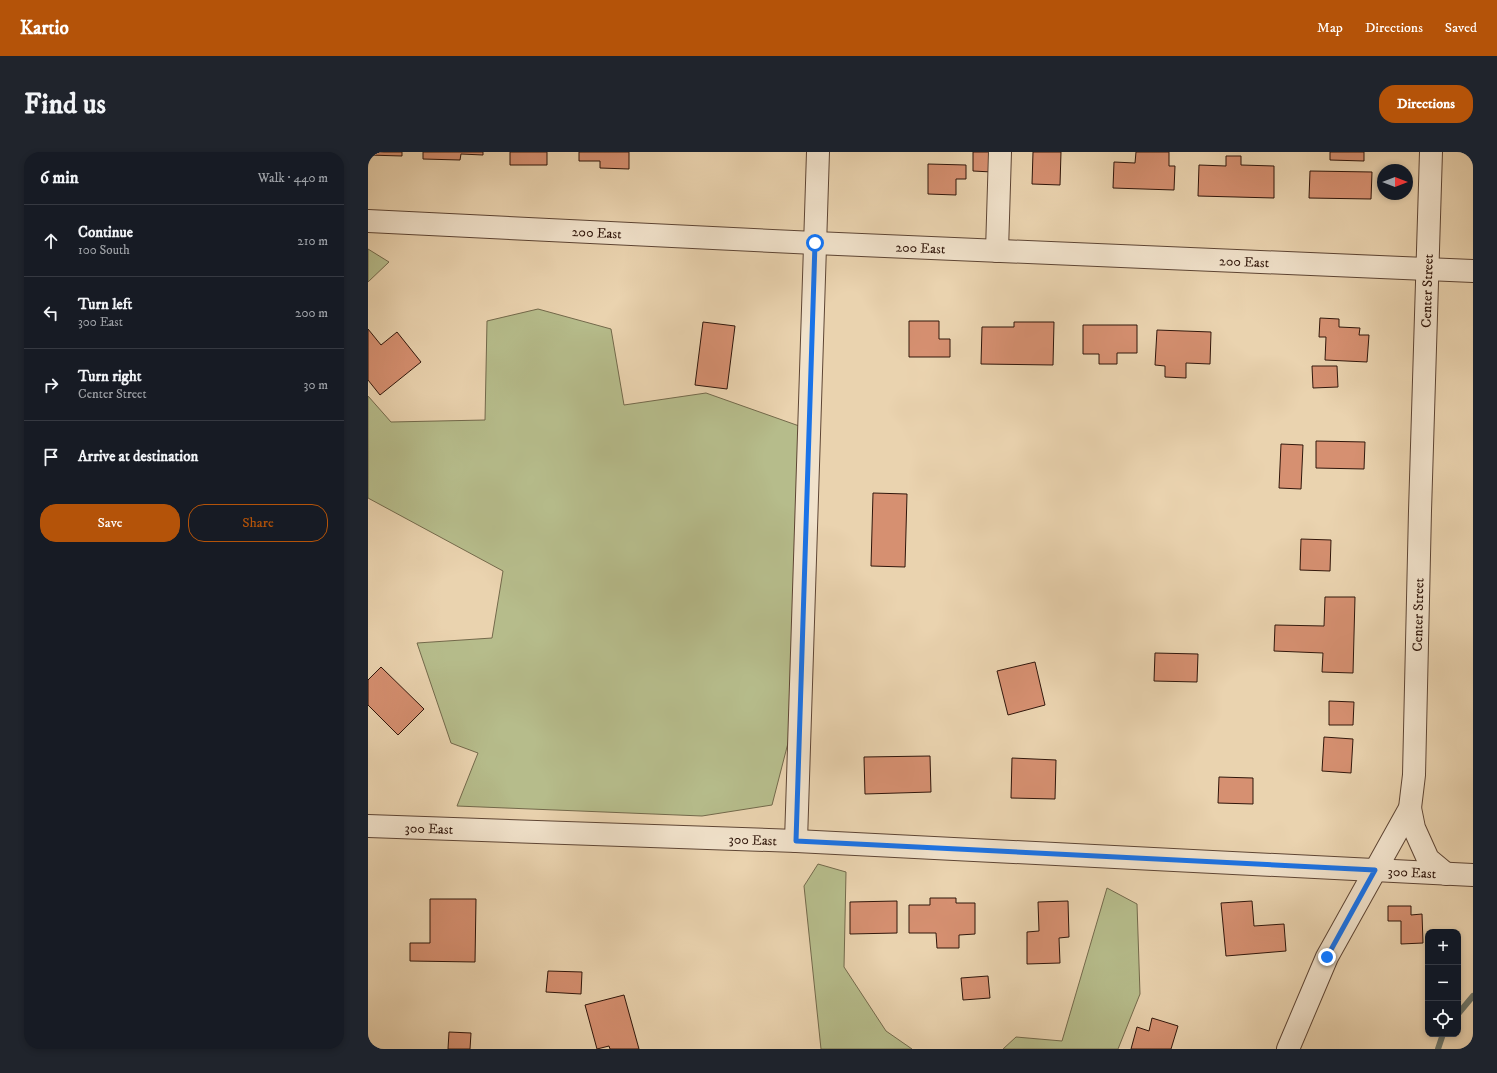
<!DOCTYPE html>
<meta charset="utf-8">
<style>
:root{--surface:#171b24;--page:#20242c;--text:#f1f3f6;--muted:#9ea1a6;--line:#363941;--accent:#b45309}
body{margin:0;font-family:"IM FELL DW Pica",serif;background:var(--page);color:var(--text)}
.controls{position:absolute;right:12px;bottom:12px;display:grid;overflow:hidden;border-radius:8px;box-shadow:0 2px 6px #0003}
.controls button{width:36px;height:36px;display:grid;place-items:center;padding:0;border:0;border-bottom:1px solid var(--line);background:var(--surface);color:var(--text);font:20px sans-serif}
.compass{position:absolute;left:1009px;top:12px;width:36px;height:36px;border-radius:50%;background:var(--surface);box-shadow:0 2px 6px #0003;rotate:90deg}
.stop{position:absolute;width:12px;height:12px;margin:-9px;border:3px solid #1a73e8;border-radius:50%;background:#fff}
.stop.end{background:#1a73e8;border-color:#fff;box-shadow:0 1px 4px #0008}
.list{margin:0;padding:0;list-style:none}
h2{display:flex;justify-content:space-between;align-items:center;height:52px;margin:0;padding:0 16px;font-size:17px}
h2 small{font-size:13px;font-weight:400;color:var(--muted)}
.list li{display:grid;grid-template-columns:26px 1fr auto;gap:12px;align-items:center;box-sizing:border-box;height:72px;padding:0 16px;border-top:1px solid var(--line)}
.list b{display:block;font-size:15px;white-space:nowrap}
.list p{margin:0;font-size:13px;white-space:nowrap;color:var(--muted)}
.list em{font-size:13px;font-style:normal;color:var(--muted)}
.actions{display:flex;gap:8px;padding:12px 16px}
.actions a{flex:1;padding:9px 0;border:1px solid var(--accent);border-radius:16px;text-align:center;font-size:14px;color:var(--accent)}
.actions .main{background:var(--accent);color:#fff}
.icon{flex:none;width:22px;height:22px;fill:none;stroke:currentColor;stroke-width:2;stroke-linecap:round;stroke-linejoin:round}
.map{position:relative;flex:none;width:1105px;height:897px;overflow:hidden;border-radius:16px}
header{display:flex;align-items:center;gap:24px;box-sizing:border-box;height:56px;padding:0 20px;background:var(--accent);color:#fff}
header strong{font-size:19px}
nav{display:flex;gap:22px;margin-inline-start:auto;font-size:14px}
.intro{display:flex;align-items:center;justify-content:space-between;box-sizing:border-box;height:96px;padding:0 24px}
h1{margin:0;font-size:28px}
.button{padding:10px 18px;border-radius:16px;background:var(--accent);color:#fff;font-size:14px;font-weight:700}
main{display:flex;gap:24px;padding:0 24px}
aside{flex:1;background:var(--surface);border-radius:16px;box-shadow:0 2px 6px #0003}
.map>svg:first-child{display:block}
.green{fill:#b6bc8b;stroke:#73694b}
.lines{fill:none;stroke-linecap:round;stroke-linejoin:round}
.stream{stroke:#6e776b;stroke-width:6}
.building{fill:#d69071;stroke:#30160b}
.minor-casing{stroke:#5e4534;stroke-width:24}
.minor{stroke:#f1e2cb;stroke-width:22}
.route{stroke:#1a73e8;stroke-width:5}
.labels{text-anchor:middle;stroke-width:3.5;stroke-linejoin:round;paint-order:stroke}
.street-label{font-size:14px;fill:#30160b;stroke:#f1e2cb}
</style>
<header>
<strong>Kartio</strong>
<nav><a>Map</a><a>Directions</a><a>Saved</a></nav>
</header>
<div class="intro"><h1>Find us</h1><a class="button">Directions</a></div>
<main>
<aside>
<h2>6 min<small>Walk · 440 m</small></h2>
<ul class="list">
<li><svg class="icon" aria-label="ahead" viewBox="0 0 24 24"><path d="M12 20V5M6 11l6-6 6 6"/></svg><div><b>Continue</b><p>100 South</p></div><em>210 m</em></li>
<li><svg class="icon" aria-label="left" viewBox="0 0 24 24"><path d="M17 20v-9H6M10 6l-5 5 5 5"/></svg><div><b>Turn left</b><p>300 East</p></div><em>200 m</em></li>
<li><svg class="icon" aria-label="right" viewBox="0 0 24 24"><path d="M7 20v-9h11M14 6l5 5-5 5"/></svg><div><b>Turn right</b><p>Center Street</p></div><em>30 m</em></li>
<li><svg class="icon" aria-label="arrive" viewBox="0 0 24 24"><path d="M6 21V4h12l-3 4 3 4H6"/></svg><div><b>Arrive at destination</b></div></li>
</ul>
<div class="actions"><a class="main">Save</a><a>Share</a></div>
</aside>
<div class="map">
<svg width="1105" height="897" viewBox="0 0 1105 897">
<rect width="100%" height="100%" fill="#ead3af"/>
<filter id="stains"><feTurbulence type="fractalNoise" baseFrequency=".005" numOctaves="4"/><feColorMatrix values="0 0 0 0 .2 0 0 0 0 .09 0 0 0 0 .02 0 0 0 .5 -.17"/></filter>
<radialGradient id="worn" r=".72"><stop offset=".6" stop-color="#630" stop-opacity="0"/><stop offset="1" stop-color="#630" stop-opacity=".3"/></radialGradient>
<path class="green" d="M0,97L21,110L0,130Z
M170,157L243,177L256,253L338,241L434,275L427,564L404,653L334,664L89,654L110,601L83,591L49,491L124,486L135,419L0,346V244L23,270L117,268L119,169Z
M450,712L478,720L476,815L518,879L544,897H453L436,734Z
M739,736L769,752L772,842L750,897H635L648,885L694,889Z"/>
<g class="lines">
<path class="stream" d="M1090,862L1105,844
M1070,897L1075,882"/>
</g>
<path class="building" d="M0,0H34V4L0,3Z
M55,0H115V3L93,2L92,8L55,7Z
M142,0H179V13H142Z
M211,0H261V17L232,16V9H211Z
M605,0H625L624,20L605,19Z
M665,0H693L692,33L664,32Z
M768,0H801V14H807L806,38L745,36L746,10L767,11Z
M962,0H996V9L962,8Z
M858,4H873V13L906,14V46L830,44L831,13L858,14Z
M560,12L598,13V27H588V43L560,42Z
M942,19L1004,20L1003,47L941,46Z
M952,166L971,167V175L992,176L991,183H1001L999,210L957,208L958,185H951Z
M541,169H571V187H582V205H541Z
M335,170L367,174L359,237L327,233Z
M646,170H686L685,213L613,212L614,175H646Z
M715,173H769V201H749V212H731V202H715Z
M0,177L13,193L29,180L53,210L12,243L0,228Z
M789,178L843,180L842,212L818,211V226L797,225V214L787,213Z
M944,214H969L970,235L945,236Z
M948,289L997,290L996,317L948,316Z
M913,292L935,293L933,337L911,336Z
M505,341L539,342L537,415L503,414Z
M933,387L963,388L962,419L932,418Z
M957,445H987L985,521L954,520L955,501L906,499L907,473L956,474Z
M787,501L830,502L829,530L786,529Z
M667,510L677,553L640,563L629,519Z
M13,515L56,557L30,583L0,553V528Z
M961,549L986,550L985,573H961Z
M956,585L985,587L983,621L954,619Z
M562,604L563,640L497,642L496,605Z
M644,606L688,608L687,647L643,646Z
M851,625L885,626V652L850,651Z
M562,746H588V751H607V782L591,783V796H569L568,781H541V753H562Z
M62,747H108L107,810L42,809V791H62Z
M529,749V781L482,782V750Z
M700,749L701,785L691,786L692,811L659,812V780L671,779L670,750Z
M884,749L886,774L916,772L918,799L858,804L853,751Z
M1020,754H1043V763L1054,762L1055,791L1033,792V769H1020Z
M180,819L214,820L213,842L178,840Z
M620,824L622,846L595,848L593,826Z
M256,843L271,897H242L241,894L229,897L217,853Z
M784,866L810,874L803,897H763L769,875L781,879Z
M81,880L103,881L102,897H80Z"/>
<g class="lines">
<g class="minor-casing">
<g id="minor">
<path id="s1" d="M0,69L447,91L1105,119"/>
<path d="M629,99L632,0"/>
<path d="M1042,656L1046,676L1060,707L1078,722"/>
<path id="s2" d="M0,674L428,689L1105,723"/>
<path d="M428,689L450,0"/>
<path id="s3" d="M920,897L959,805L1042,656L1046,623L1052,359L1063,0"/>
</g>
</g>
<use href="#minor" class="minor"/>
</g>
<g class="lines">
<path class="route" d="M447,91L428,689L1007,718L959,805"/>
</g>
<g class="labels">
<g class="street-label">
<text dy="5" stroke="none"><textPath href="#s1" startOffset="229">200 East</textPath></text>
<text dy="5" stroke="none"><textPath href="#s1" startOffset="553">200 East</textPath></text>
<text dy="5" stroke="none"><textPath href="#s1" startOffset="877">200 East</textPath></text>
<text dy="5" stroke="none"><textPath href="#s3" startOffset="788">Center Street</textPath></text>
<text dy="5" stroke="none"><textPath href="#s3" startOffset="464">Center Street</textPath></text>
<text dy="5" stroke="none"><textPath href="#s2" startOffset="61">300 East</textPath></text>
<text dy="5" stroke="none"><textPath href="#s2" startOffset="385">300 East</textPath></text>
<text dy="5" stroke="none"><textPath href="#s2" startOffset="1045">300 East</textPath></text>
</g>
</g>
<rect width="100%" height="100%" filter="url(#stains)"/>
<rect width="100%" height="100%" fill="url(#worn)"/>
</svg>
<div class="controls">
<button>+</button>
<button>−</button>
<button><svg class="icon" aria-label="locate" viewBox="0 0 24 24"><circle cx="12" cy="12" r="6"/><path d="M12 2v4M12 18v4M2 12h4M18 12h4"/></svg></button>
</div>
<svg class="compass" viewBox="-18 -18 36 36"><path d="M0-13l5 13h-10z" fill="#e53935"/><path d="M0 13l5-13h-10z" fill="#9ea1a6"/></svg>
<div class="stop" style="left:447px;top:91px"></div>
<div class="stop end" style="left:959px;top:805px"></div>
</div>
</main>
